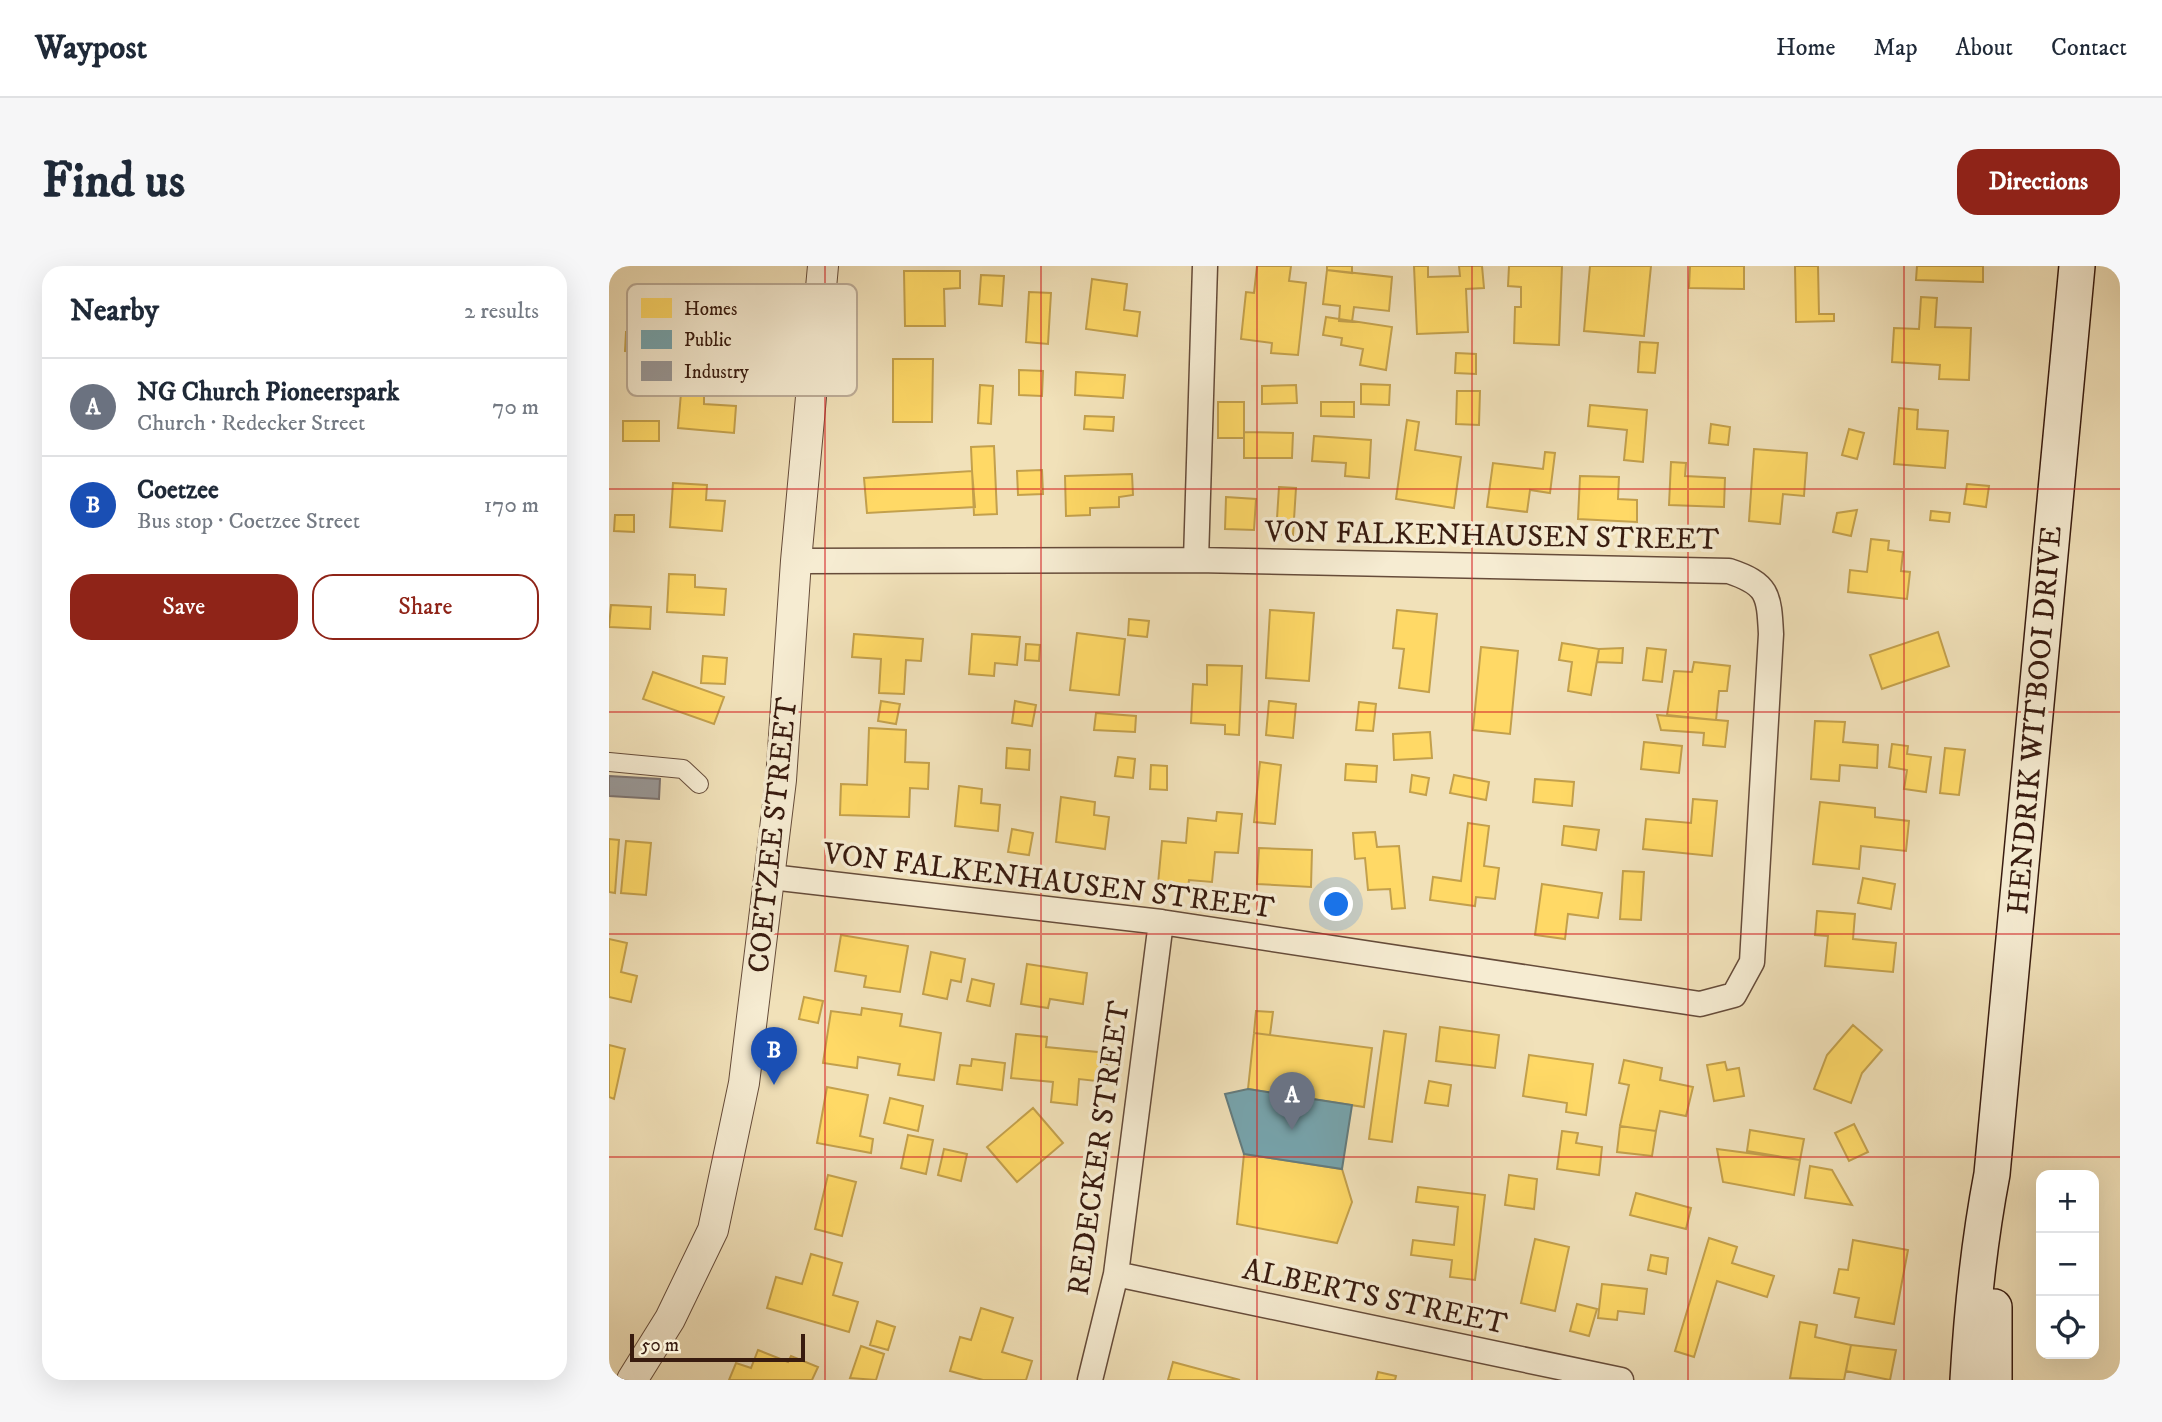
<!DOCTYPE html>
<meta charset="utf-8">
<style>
:root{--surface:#fff;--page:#f6f6f7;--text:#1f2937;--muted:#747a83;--line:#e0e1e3;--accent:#8f2418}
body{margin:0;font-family:"IM FELL DW Pica",serif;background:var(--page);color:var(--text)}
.controls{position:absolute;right:21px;bottom:21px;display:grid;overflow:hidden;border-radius:14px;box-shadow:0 7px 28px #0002}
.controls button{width:63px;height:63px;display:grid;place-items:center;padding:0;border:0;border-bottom:2px solid var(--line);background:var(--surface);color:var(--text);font:35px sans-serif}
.scale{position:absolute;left:21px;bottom:18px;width:175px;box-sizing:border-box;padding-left:7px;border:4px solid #381b0f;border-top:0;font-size:19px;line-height:24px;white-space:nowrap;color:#381b0f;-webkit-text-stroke:5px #f6ecd2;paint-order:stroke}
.you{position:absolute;left:728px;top:639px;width:24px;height:24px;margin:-18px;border:5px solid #fff;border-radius:50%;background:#1a73e8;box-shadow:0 0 0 10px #1a73e833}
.badge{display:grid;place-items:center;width:46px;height:46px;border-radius:50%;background:var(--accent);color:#fff;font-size:23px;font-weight:700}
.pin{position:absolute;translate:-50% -58px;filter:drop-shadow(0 2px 4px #0008)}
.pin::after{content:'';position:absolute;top:37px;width:24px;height:21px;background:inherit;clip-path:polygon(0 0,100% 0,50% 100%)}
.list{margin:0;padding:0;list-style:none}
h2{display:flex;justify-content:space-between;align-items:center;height:91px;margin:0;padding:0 28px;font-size:30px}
h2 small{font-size:23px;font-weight:400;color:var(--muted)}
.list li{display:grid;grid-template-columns:46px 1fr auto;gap:21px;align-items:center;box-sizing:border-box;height:98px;padding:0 28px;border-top:2px solid var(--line)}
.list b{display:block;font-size:26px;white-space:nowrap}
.list p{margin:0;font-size:23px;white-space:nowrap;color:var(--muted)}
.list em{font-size:23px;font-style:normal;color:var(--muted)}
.actions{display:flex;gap:14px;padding:21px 28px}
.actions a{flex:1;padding:16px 0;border:2px solid var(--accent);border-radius:21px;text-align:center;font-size:24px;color:var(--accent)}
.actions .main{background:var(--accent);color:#fff}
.icon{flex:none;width:38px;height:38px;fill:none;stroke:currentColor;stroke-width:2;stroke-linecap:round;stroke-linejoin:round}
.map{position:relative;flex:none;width:1511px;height:1114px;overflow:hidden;border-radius:21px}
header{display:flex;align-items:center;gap:42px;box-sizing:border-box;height:98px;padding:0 35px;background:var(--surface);border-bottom:2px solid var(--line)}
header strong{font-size:33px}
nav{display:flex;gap:38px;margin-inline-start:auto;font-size:24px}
.intro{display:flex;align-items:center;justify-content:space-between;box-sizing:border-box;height:168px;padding:0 42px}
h1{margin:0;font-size:49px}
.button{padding:18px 32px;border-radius:21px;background:var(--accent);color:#fff;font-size:24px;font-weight:700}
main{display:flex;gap:42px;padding:0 42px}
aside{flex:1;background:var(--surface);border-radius:21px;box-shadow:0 7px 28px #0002}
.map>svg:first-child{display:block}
.homes{fill:#ffd966;stroke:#c3a04c;stroke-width:2}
.public{fill:#76a5af;stroke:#637c7f;stroke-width:2}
.industry{fill:#999;stroke:#7c7370;stroke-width:2}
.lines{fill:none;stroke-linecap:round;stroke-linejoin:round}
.pedestrian-casing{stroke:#664c3a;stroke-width:20}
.minor-casing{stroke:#664c3a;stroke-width:27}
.tertiary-casing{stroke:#664c3a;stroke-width:32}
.secondary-casing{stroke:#381b0f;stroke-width:38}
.pedestrian{stroke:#f6ecd2;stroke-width:18}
.minor{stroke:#f6ecd2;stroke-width:24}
.tertiary{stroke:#f6ecd2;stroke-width:30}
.secondary{stroke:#f6ecd2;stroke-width:35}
.grid{fill:none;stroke:#d62828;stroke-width:2;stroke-opacity:0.55}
.labels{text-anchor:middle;stroke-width:7;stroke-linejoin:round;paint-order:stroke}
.street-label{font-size:30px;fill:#381b0f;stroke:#f6ecd2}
.key{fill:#f6ecd2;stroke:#bdad98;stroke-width:2}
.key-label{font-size:19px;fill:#381b0f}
</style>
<header>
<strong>Waypost</strong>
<nav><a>Home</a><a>Map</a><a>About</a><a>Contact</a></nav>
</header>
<div class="intro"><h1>Find us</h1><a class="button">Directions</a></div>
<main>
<aside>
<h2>Nearby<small>2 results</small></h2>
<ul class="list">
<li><span class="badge" style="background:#6b7280">A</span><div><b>NG Church Pioneerspark</b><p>Church · Redecker Street</p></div><em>70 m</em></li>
<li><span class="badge" style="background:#1a4fb4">B</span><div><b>Coetzee</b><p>Bus stop · Coetzee Street</p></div><em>170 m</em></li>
</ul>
<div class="actions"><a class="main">Save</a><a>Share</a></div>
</aside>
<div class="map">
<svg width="1511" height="1114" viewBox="0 0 1511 1114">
<rect width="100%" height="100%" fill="#f1e1b9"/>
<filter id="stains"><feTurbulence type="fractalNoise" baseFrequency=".00286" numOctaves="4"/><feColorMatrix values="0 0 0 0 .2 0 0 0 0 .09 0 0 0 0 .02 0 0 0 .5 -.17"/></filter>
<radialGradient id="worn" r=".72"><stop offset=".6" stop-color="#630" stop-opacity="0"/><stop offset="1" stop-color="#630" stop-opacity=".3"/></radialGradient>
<path class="homes" d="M648,0H682L680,15L697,17L689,89L662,87L663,77L632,73L637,26L645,27Z
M718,0H743V7L718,4Z
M805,0H819V11L851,10L850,0H873L875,22L857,23L859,66L808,68Z
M900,0H953L950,79L905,77L906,41H912V21L899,20Z
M981,0H1042L1035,70L975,65Z
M1081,0H1135V23L1080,22Z
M1186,0H1209L1210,48H1225V55L1187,56Z
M1308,0H1374V16L1307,14Z
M718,4L783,11L780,45L745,41L743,56L730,55L731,40L714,38Z
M295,5H351V22L335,23L336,60H296Z
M372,9L395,10L393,40L370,38Z
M483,13L518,18L515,44L531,46L528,70L477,63Z
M420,26L442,27L439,78L417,76Z
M1312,31L1328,32L1326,61L1362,62L1360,114L1330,113L1331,99L1283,96L1285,62L1310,63Z
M717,51L783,61L777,104L751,99L754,83L732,79L733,72L714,69Z
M17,66L39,67V86L16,85Z
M1031,76L1049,77L1046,107L1029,106Z
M847,87L867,88V108L846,107Z
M284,93H324L323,156H284Z
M410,104L434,105L433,130L410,129Z
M467,106L516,109L514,132L466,129Z
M752,118L781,119L780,139L752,138Z
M371,119L384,120L382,158L369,157Z
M687,119L688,137L653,138V120Z
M848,125H871L870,159L847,158Z
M72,127L95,129V138L127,140L125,167L69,162Z
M609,136H635V172H609Z
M712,136H745V151L712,150Z
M981,139L1038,144L1034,196L1015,194L1018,164L979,160Z
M1290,142L1309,144L1308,163L1339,165L1336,202L1285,198Z
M476,150L505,151L504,165L475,163Z
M798,154L810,156L806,184L852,191L845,242L787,233Z
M14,155H50V175H14Z
M1102,158L1121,161L1119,179L1100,177Z
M1240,163L1255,167L1248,193L1233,189Z
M635,166L684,167L683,192H635Z
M705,170L762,174L760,212L736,210L737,197L703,195Z
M385,180L388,248L365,249L362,181Z
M1145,183L1198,187L1195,230L1174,228L1171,258L1140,255Z
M936,186L946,187L941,227L921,224L918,246L878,241L884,197L934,203Z
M1062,196L1077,197L1076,210L1116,212L1115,241L1060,239Z
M433,204L434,228L409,229L408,205Z
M363,205L366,241L258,247L255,212Z
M523,208L524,229L510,231V241L481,242V249L457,250L456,210Z
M971,210L1010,211L1009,233L1028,234V256L969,253Z
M64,217L98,219L97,234L116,235L113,265L61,261Z
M1358,218L1380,220L1377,241L1355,238Z
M670,221L687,222L684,269L667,268Z
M617,231L647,233L645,264L616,263Z
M1248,244L1242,270L1224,266L1228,247Z
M1322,245L1341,247L1340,256L1321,254Z
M6,249H25V266L5,265Z
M1262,273L1280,275L1279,284L1294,286L1292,305L1301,306L1298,333L1239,326L1241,304L1258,306Z
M60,308L86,309V321L117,323L115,349L58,346Z
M2,339L42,341L41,363L0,361Z
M661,344L705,347L700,415L657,412Z
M788,344L828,348L820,426L790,422L795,383L784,382Z
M520,353L540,355L538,371L519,369Z
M1329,366L1340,400L1273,423L1261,389Z
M468,367L516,373L510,429L461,424Z
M245,368L314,373L312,395L297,394L295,428L270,427L272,393L243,391Z
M363,368L411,371L408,399L386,397L385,410L360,408Z
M953,377L990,383L982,429L959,425L963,396L950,394Z
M417,378L431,379L430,395L416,394Z
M872,381L909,385L901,468L864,464Z
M1014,382L1013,397L988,396L990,383Z
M1038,382L1057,384L1053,416L1034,414Z
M94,390L118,392L116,418L92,417Z
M1085,396L1121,400L1118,425H1110L1107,454L1058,449L1065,405L1083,406Z
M598,399L633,400L630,469L616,468V459L582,457L584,418L598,419Z
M44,406L115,431L105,458L34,433Z
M272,435L291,438L287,458L269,455Z
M406,435L427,439L423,460L403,457Z
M660,435L687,438L684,472L657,469Z
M750,436L767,438L764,465L747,464Z
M487,447L527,450L526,466L485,464Z
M1048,449L1119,455L1116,481L1094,479L1095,467L1052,464Z
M1206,455L1236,456L1234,476L1269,479L1268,502L1231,499L1230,515L1202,513Z
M260,462L297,464L296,496L320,497L319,523L301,522L300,551L231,549L232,518L258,519Z
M821,466L823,492L785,494L784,468Z
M1035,476L1073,480L1070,507L1032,503Z
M1283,478L1299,480L1298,488L1322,491L1317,526L1295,523L1298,504L1280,501Z
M398,482L421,484L420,504L397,502Z
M1336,482L1356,484L1350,529L1331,527Z
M509,491L526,493L524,512L506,510Z
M651,496L672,499L666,558L645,556Z
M737,498L768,500L767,516L736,514Z
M542,499L558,500V524L541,523Z
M803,509L820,512L817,529L801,526Z
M845,509L880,516L877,534L841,527Z
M926,513L965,516L963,540L924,536Z
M350,520L373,523L372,537L391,539L389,565L346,560Z
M452,531L486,536L485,549L500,551L496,583L447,576Z
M1084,533L1108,535L1103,590L1034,583L1037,553L1082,557Z
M1211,536L1266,542V551L1300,555L1297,585L1252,580L1250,603L1204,598Z
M608,546L633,548L629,587L606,586L603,616L580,614L579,621L549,618L553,575L577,577L579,552L607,555Z
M859,557L880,560L875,600L890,602L886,633L867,631L866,640L821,634L824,611L852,615Z
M955,560L990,564L987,584L953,579Z
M403,563L424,567L420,589L399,586Z
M766,566L768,581L790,580L796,642L783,643L781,623L759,624L756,592L746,593L744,567Z
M0,573L10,574L6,627L0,626Z
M17,575L42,577L37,629L12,627Z
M650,582L703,584L702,621L648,618Z
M1014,605L1035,606L1032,654L1011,653Z
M1254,612L1286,618L1282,643L1249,637Z
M933,618L993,627L989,652L959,648L956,673L926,669Z
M1208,645L1246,648L1244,673L1287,677L1284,706L1216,700L1219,670L1206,669Z
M232,669L299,680L291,726L255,721L257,710L226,705Z
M0,673L18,677L12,706L28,710L22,736L0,731Z
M322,686L356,693L352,716L342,714L338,733L314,728Z
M418,698L478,707L474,738L441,733L439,742L412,738Z
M363,713L385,718L381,740L358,735Z
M195,731L214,735L209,757L190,753Z
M253,742L293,748L291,760L332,767L325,814L289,809L291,798L249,791L248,802L214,797L222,745L252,749Z
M647,745L664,746L661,769L645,767Z
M1244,759L1273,784L1253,807L1242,837L1205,823L1218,789Z
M831,761L890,769L886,802L827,795Z
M775,765L797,768L783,876L760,873Z
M645,767L763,782L755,841L639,823Z
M407,768L438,771L437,781L499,787L496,816L470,813L468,839L442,836L444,816L402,812Z
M0,779L16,783L5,833L0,831Z
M920,789L984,798L977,849L957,846L958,837L914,830Z
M363,793L396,797L393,824L348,818L351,799L362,800Z
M1015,794L1053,802L1051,814L1084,821L1077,850L1051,845L1047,865L1011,860L1020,819L1010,817Z
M1116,796L1118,804L1130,802L1135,830L1105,835L1098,799Z
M820,815L842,819L839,840L816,837Z
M218,821L259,829L251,870L264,873L262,887L208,877Z
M281,832L314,840L309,865L275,857Z
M424,842L454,877L408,916L378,881Z
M1245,858L1259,886L1240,895L1226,867Z
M1011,860L1047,865L1043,890L1008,886Z
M1141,864L1195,873L1191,894L1138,885Z
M953,865L969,867L967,877L993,881L990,909L948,903Z
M299,869L324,874L317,908L292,902Z
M335,883L358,888L352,915L329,909Z
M1108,883L1191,894L1185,929L1114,916Z
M635,888L733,903L743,936L728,977L628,958Z
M1201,900L1223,904L1243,939L1196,932Z
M219,909L247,916L233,970L206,963Z
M900,909L928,913L925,943L896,939Z
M809,921L876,929L866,1014L841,1011L843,994L802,989L804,974L845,979L849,941L807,936Z
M1027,927L1082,942L1077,963L1021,949Z
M1100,972L1128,981L1123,997L1165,1010L1158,1031L1108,1015L1085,1091L1066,1085Z
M926,973L960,981L946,1045L912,1037Z
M1244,974L1299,984L1285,1058L1246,1051L1250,1032L1225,1027L1230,1003L1239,1004Z
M202,988L233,997L224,1029L249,1036L240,1066L158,1042L167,1011L193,1018Z
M1042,989L1059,992L1057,1008L1039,1004Z
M993,1018L1038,1023L1035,1048L1009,1045L1008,1054L989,1052Z
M968,1038L988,1043L980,1070L961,1065Z
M372,1042L404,1052L393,1086L423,1095L417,1114H374L341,1105L351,1071L362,1074Z
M268,1055L286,1061L279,1084L261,1079Z
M1191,1056L1208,1059L1206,1071L1242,1079L1235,1114L1181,1112Z
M1242,1079L1287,1084L1281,1114L1237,1105Z
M252,1080L275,1088L267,1114L241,1112Z
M149,1084L179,1096L182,1090L209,1101L203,1114H120L127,1097L142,1102Z
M564,1096L631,1114H559Z
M769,1106L787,1110L786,1114H767Z"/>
<path class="public" d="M639,823L743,839L733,903L635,888L616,828Z"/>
<path class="industry" d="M0,510L51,513L50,533L0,530Z"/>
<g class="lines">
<g class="pedestrian-casing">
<path id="pedestrian" d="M0,496L74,503L90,518"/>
</g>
<g class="minor-casing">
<path id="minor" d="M587,294L596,0
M162,611L552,656L1091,738L1125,729L1143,696L1162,368C1160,328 1159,318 1120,305L587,294L187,295
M507,1008L1012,1114
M481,1114L507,1008L552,656"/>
</g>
<g class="tertiary-casing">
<path id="tertiary" d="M23,1114L61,1053L104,964L135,817L172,514L187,295L214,0"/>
</g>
<g class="secondary-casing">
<path id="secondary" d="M1385,1041V1114
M1359,1114C1363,1044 1370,976 1383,908L1468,0"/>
</g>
<use href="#pedestrian" class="pedestrian"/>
<use href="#minor" class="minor"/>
<use href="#tertiary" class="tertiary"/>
<use href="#secondary" class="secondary"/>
</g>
<path class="grid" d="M216,0V1114M432,0V1114M648,0V1114M863,0V1114M1079,0V1114M1295,0V1114M0,223H1511M0,446H1511M0,668H1511M0,891H1511"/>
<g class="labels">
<g class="street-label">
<text transform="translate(883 269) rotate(1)" y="10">VON FALKENHAUSEN STREET</text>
<text transform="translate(1425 454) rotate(-85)" y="10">HENDRIK WITBOOI DRIVE</text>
<text transform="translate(163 569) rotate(-84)" y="10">COETZEE STREET</text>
<text transform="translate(440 614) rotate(7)" y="10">VON FALKENHAUSEN STREET</text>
<text transform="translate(489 882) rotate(-82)" y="10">REDECKER STREET</text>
<text transform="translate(766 1030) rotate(12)" y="10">ALBERTS STREET</text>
</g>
</g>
<rect x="18" y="18" width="230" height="112" rx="10" class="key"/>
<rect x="32" y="32" width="31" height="20" fill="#ffd966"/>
<rect x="32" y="64" width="31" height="19" fill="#76a5af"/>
<rect x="32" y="95" width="31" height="20" fill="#999"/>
<g class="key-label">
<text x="75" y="49">Homes</text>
<text x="75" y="80">Public</text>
<text x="75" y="112">Industry</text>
</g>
<rect width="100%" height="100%" filter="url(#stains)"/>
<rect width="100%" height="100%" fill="url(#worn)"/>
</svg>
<div class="controls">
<button>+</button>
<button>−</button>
<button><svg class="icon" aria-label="locate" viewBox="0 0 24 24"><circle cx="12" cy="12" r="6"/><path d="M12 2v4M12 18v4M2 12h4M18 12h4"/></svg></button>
</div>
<div class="scale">50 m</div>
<div class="you"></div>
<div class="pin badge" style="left:683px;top:864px;background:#6b7280">A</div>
<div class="pin badge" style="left:165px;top:819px;background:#1a4fb4">B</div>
</div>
</main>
